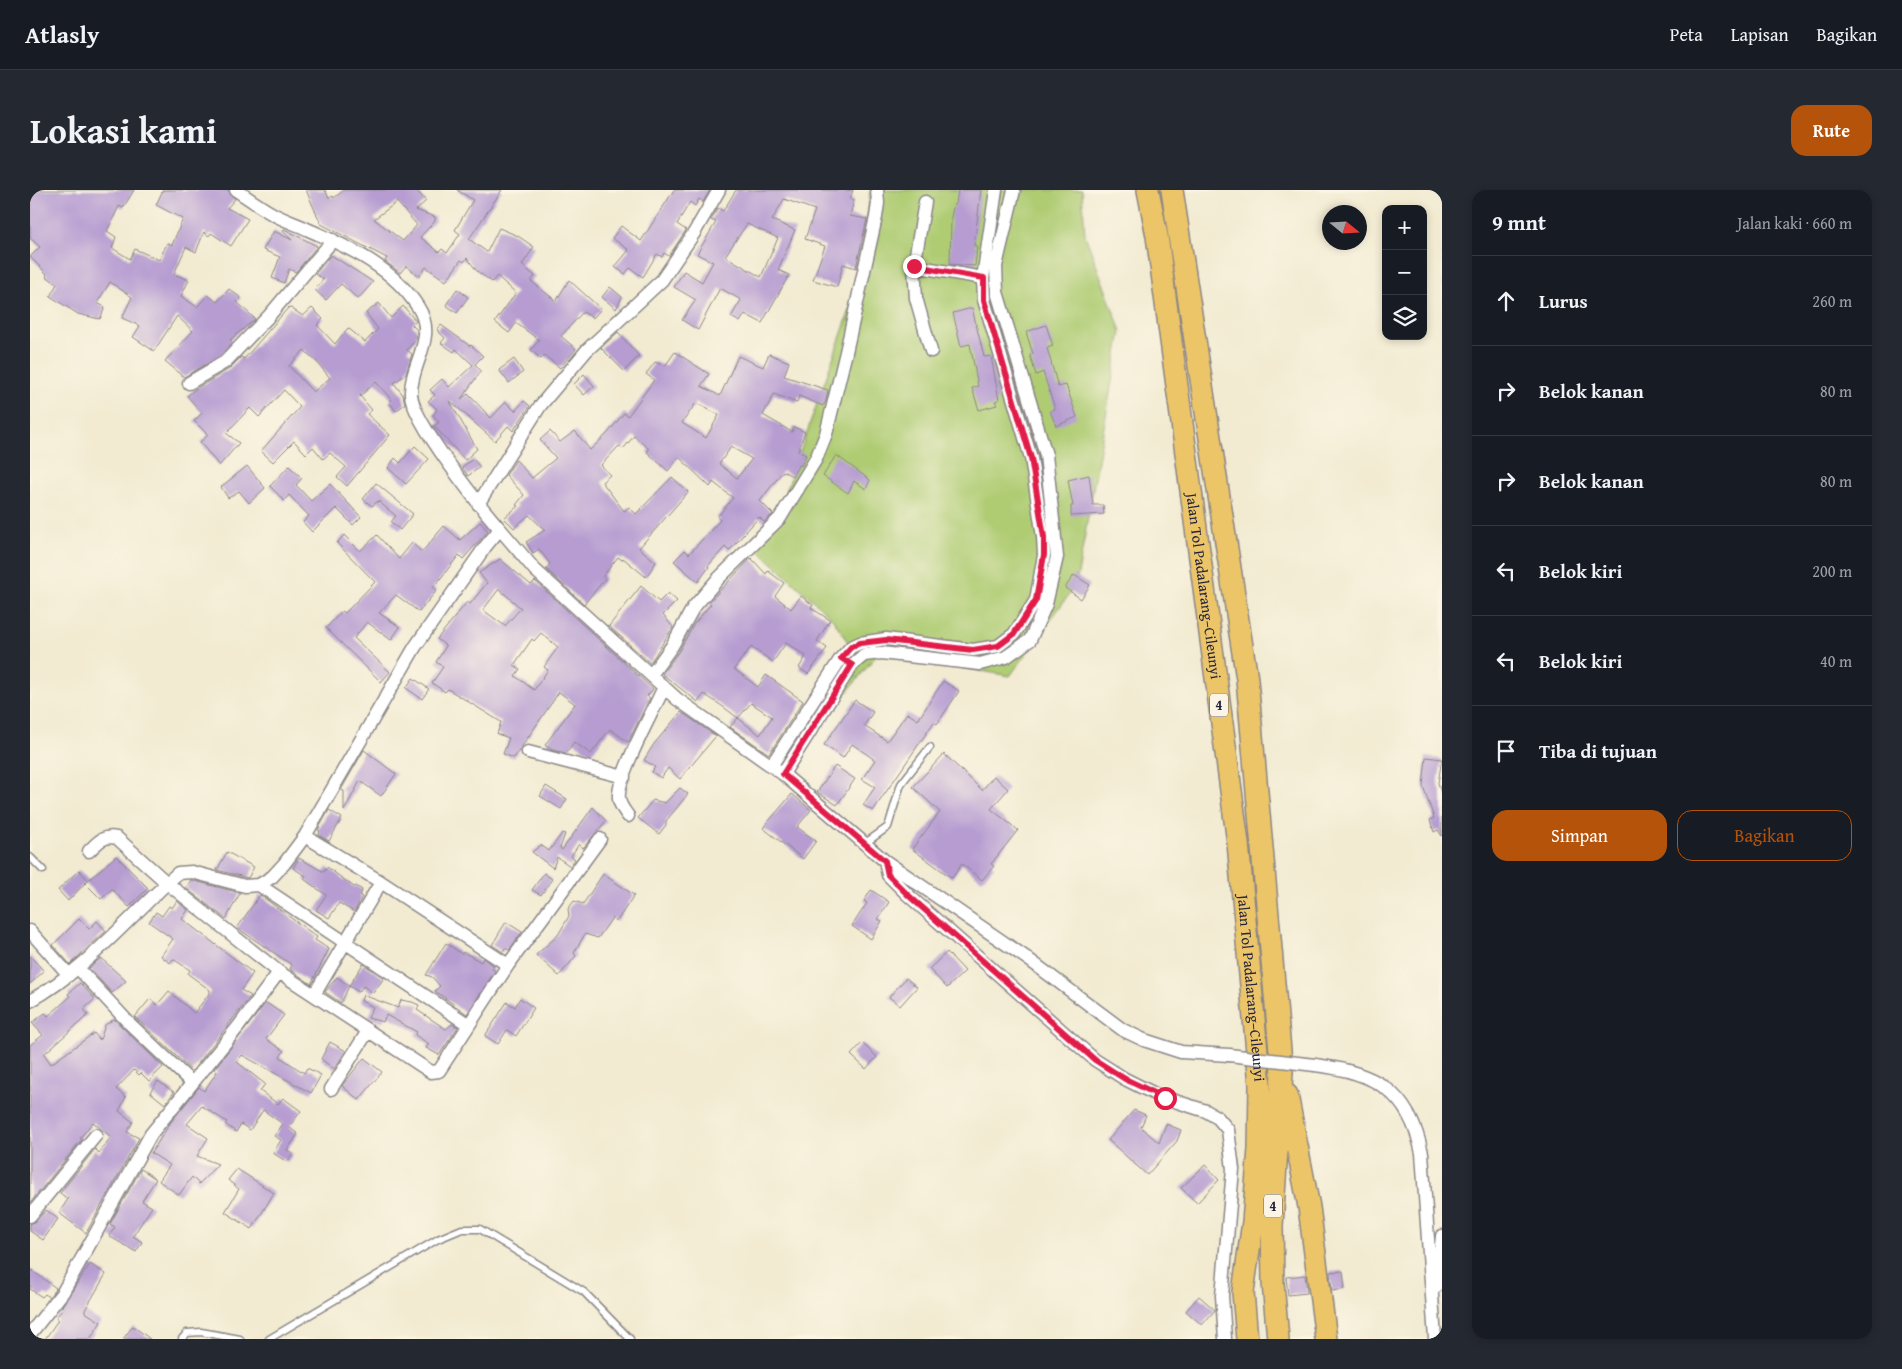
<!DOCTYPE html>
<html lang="id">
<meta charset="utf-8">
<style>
:root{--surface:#171b24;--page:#242831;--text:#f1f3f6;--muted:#9ea1a6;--line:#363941;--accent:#b45309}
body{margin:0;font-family:"Gentium Book Plus",serif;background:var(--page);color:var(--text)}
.controls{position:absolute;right:15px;top:15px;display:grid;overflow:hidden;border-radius:10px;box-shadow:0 2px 8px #0003}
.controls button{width:45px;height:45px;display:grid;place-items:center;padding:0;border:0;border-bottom:1px solid var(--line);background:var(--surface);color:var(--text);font:25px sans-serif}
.compass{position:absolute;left:1292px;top:15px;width:45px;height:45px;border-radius:50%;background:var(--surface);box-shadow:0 2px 8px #0003;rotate:108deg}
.stop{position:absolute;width:15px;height:15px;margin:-11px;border:4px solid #e11d48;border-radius:50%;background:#fff}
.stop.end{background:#e11d48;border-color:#fff;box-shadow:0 1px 5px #0008}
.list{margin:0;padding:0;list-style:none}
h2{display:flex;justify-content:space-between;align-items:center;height:65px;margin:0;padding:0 20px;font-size:21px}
h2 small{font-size:16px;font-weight:400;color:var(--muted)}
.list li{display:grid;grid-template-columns:32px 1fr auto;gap:15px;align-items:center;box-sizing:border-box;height:90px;padding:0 20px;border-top:1px solid var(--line)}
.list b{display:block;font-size:19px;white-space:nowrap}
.list em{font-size:16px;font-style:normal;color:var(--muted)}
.actions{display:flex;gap:10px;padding:15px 20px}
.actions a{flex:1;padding:11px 0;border:1px solid var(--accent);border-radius:15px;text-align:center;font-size:18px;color:var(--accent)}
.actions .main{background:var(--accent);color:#fff}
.icon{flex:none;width:28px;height:28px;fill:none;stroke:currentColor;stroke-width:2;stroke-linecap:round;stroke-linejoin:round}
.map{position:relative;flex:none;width:1412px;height:1149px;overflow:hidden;border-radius:15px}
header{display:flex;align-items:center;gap:30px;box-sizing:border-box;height:70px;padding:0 25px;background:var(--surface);border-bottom:1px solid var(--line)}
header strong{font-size:24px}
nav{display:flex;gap:28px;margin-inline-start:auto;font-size:18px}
.intro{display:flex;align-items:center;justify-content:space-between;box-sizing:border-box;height:120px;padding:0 30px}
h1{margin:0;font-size:35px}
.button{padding:12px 22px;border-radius:15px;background:var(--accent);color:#fff;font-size:18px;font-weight:700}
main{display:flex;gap:30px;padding:0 30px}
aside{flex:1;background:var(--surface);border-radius:15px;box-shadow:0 2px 8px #0003}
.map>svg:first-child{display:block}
.green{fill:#afcc73;stroke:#687757}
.building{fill:#b69cd1;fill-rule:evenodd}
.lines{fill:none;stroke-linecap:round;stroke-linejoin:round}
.service-casing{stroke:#8a8686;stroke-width:9}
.minor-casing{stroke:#8a8686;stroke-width:15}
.motorway-casing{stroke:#8a8686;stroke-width:24}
.service{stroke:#fff;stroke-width:6}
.minor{stroke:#fff;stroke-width:12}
.motorway{stroke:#edc569;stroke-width:21}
.minor-bridge-casing{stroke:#8a8686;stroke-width:15;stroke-linecap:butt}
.minor-bridge{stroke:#fff;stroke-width:12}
.route{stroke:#e11d48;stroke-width:6}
.labels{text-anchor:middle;stroke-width:4;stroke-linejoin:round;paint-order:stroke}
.shield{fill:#fcf5e5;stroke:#63616e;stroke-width:1}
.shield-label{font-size:14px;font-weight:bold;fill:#22223b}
.street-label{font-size:15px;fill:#22223b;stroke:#fcf5e5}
</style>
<header>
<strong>Atlasly</strong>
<nav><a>Peta</a><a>Lapisan</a><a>Bagikan</a></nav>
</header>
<div class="intro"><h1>Lokasi kami</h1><a class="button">Rute</a></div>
<main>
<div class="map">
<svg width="1412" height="1149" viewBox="0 0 1412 1149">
<rect width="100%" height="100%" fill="#fcf5e5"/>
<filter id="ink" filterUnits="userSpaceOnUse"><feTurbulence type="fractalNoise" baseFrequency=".02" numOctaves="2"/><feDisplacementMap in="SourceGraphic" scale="10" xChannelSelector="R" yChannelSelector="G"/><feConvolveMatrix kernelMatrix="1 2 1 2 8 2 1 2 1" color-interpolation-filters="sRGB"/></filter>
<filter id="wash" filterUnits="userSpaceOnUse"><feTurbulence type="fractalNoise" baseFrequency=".0096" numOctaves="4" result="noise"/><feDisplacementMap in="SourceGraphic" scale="20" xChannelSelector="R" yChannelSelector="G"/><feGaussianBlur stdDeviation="1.12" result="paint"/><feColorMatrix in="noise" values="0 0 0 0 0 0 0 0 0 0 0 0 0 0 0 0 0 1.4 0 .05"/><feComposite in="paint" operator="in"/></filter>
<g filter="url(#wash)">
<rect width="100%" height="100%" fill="#f2ebd2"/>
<path class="green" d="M840,0H1052L1055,45L1091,141L1046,395L980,486L848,463L753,584L741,576L821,457L803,429L723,355L745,333L832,86Z"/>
<g id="blocks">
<path class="building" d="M5,0H104L93,18L89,16L77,41L86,47L82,58L100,69L105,59L129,70L137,53L142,55L153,29L126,15L133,0H198L205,9L197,18L218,29L201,56L181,43L179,46L174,42L166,62L156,57L144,84L159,90L151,106L167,117L178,105L187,112L199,99L211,108L207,112L225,129L200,150L202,152L190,166L154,187L135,171L163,141L147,126L124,161L103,147L110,136L92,128L102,107L80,92L67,113L75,117L70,129L48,124L20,106L27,94L16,86L17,84L0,67L10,57L0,48V5Z
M276,0H295L299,8L303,6L304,8L314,0H386L396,11L386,20L405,27V31L390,47L409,62L412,59L417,63L430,44L425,40L443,10L427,0H472L439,49L457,62L469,38L488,46L504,57L492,75L505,86L501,91L526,111L539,90L571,119L563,128L553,122L531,146L546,159L530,178L514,165L511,169L501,160L509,150L486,133L479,143L465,132L486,103L467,86L462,92L447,81L437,68L434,72L431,70L416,91L396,77L389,86L376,76L370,83L355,71L357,68L291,34ZM367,12L387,35L373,51L344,29Z
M644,0H680L673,12L669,9L665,16L660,12L647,34L656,40L639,66L634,63L632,67L627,64L613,87L600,78L595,84L585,77L599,60L582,48L591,36L611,51Z
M706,0H823L820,9L824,10L820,26L837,29L826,78L813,74L807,97L783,90L795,56L775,49L785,20L754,9L742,30L765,40L748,80L759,85L732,133L715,124L710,132L701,127L711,110L690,98L668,140L652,130L666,110L644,97L654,81L672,92L683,72L667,64L686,32L681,30L688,18L693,21ZM717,34L748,48L731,87L695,66Z
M928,0H951L944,56H947L945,76L920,74L921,27L924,14H926Z
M254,39L287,56L266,82L259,79L254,93L242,88L250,67L233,60L244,41L262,50L253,41Z
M301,65L343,92L328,109L311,94L296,110L284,99L294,89L285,84Z
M580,97L592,107L586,119L572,107Z
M427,99L438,107L427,123L416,115Z
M349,113L361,128L373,116L386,131L382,135L387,140L386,149L377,160L382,164L376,184L364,193L373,205L375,214L366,221L359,212L362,210L346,192L330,206L342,220L337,224L360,245L317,296L307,287L316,277L300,263L293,269L283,257L276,264L264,251L243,272L231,261L270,217L254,200L229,227L220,218L196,243L209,253L189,276L170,252L178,245L164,231L172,223L157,206L164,200L199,179L211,167L214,169L259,117L273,126L282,118L293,129L287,135L305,154L318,138L335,152L348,139L336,123ZM274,160L287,172L300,188L283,202L259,176Z
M942,118L954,167L961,166L969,210L965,211L967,215L949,220L942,198L948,196L940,154L931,156L923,123Z
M411,135L440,156L441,155L453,166L445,174L451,181L431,209L438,204L461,228L476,212L485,221L494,211L500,216L483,241L478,236L465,251L419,210L447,259L435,270L404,236L409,232L403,225L407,219L398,211L405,205L400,200L412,189L419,197L443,175L426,159L424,162L411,153L415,148L407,140Z
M1016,135L1023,156L1017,158L1028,197L1036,195L1047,227L1026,236L1020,221L1025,219L1013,182L1006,185L1000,165L1003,164L996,142Z
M588,142L609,166L594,181L571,158Z
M645,162L679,184L671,196L690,206L708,166L733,177L739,164L759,172L754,186L798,200L796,211L793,216L769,206L767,213L744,204L733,225L762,242L764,237L775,242L768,261L776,265L771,276L769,275L762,286L753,281L730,311L743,324L734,332L729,327L699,361L695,357L678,376L679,377L668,392L644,371L655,360L659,364L690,330L687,327L703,308L683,292L680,297L649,267L638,281L617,262L619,259L604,246L593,259L589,256L571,275L580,285L572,292L594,321L599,317L606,324L642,287L658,302L609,358L626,372L616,387L593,368L592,370L588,367L573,386L575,389L554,414L516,379L520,374L509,359L503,363L496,352L515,340L499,325L484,338L474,328L488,316L486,315L494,305L476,285L486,270L502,288L526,268L510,250L520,241L530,252L545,241L560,260L577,244L594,223L598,226L624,190L616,184L625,172L635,176ZM666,213L689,225L676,248L652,233ZM701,257L722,269L707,288L689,274Z
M484,169L493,182L479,193L469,180Z
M554,184L564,196L554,205L544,194Z
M385,256L399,269L376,294L358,278L365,268L370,273Z
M806,265L840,290L836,299L824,291L818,303L793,286Z
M443,269L450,277L438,286L432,277Z
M217,276L235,298L219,313L209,301L198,308L191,297Z
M259,276L272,288L266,295L281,311L300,294L331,327L323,335L306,318L282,342L273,332L279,326L259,305L254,311L240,296Z
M1059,285L1063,315H1073L1074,324L1041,326V316H1043L1038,290Z
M346,293L383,324L370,340L361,332L366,326L348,311L342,316L333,309Z
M450,332L458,341L433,369L429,365L403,398L407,400L389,422L366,405L349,423L370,437L361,450L337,432L324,448L360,482L351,492L296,438L312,421L315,423L345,392L307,353L314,345L330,361L347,345L369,369L382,353L392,362L414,336L430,350Z
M721,368L736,384L738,381L754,393L745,406L761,419L771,406L783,415L781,418L800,430L787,451L797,458L778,484L769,478L776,466L756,453L743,472L721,457L704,479L728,497L736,485L773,511L739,564L700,537L708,528L692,516L674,504L668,512L632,484L649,461L664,434L681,414L679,412ZM721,513L742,527L730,545L708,528Z
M470,369L501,395L505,391L623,499L617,506L620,508L598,552L580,539L561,564L544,552L536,563L522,560L515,555L545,514L529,502L484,568L473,564L479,548L467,544L471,532L418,499L415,502L402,493L413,477L406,472L416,456L407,449L437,412L440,414L457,393L449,383ZM469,399L491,418L475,436L453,420ZM511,443L528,457L514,477L518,480L504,500L485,486L490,479L484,475L502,449L504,451Z
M1044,385L1060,395L1051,409L1035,398Z
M611,396L629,412L638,403L647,411L633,425L643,437L620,473L579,436Z
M383,488L399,499L392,509L376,498Z
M913,491L929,501L907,534L904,532L843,621L833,615L845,597L832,589L845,570L822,554L813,568L794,555L825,510L843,522L834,536L857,551L877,523L888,530Z
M651,522L686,546L650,589L638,578L631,588L622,582L625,577L614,570L624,554Z
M334,560L366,584L351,606L330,591L314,621V601L311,600Z
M914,564L952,600L964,586L978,599L961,619L988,640L961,674L964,676L952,690L932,674L922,688L882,659L910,622L883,597Z
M1396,567L1412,569L1408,593L1412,606V646L1408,640L1404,642L1400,630L1404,628L1393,596Z
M805,576L825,589L807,615L787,602Z
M516,596L537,609L531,619L510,606Z
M650,598L658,604L636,631V635L629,644L608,628L623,610L635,613Z
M762,604L781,620L767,637L786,651L773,669L733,638Z
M563,617L576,631L553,658L549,654L541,666L545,669L540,676L527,667L523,678L502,662L511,655L519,661L532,643L535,644L530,658L532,660Z
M299,620L312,628L299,651L289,645L290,641L288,640Z
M197,662L224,677L218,688L187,680Z
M86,666L118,698L99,717L82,699L71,709L55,693Z
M269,668L294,682L297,677L324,697L326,696L332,700L330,706L332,707L324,722L309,713L299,728L286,720L296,705L274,689L276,686L263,678Z
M49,680L58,690L38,711L28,700Z
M514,683L522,689L511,705L502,700Z
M573,684L604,705L587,731L582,728L568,748L555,744L544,763L546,766L529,786L506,765L528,745L539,726L538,719L544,711L553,714Z
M161,690L210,703L196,729L156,698Z
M841,700L859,712L848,729L852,731L841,749L822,736L837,713L834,711Z
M230,705L287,747L285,750L299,759L281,794L260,779L262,775L207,738Z
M147,711L158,720L152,729L223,783L211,800L221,806L162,881L105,827L120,809L127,815L139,801L164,823L180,803V800L158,784L160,780L143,769L140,773L131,766L143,749L119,732L126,722L132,726L139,716L142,718Z
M49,729L59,739L67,731L76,741L40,774L23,755Z
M476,732L492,742L479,760L475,758L473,762L462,755Z
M416,753L432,764L433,762L451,772L453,768L464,776L462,779L465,781L437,824L405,801L410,796L402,787L396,785Z
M917,762L935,781L917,798L899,779Z
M0,766L14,781L0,794Z
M71,768L96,791L82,803L59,778Z
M333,774L354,788L343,803L333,796L329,802L319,796Z
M307,787L319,796L311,813L295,802Z
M876,788L887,797L870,816L859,807Z
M50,793L65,809L54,819L58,825L14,864L21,874L64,843L70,850L75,835L84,829L133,877L119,891L111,883L109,885L104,880L86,899L96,907L89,921L103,932L97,942L109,948L56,1043L29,1023L38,1009L30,1003L65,959L69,963L81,947L63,932L50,948L52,949L0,1013V855L13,845L2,833L15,823L18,826L40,807L38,804Z
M333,805L368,818L371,810L382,812L389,815L387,820L416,839L422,834L428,837L409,865L396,858L399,854L385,845L387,842L356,825L353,832L338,828L343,817L331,811Z
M490,808L504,818L486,846L477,840L468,854L455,846L477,812L485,817Z
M235,814H238L254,825L236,849L254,861L250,867L274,883L277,878L291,885L281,903L212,865L207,872L235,894L230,901L248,914L253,908L271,921L259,937L268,944L257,960L263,964L257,972L243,963L251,950L244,946L253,934L233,920L220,940L211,934L206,942L195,934L197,932L172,916L157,934L178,948L167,966L188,974L169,994L162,987L149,1005L129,991L140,975L121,963L141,932L169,897L174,901L187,882L184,879Z
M300,852L316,861L304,879L291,869Z
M832,853L847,867L836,879L821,865Z
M334,868L352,882L329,910L312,896Z
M128,891L144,902L135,914L120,902Z
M1104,920L1116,925L1111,937L1129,953L1136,934L1151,940L1147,951L1117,985L1078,950Z
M1175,975L1189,990L1167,1013L1151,998Z
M111,979L126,989L112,1011L122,1017L103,1046L112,1052L106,1062L79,1046L85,1037L80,1034Z
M207,979L244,1003L222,1039L195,1022L209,999L198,990Z
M16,1020L28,1029L13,1050L0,1041V1034L6,1031Z
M60,1074L76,1084L55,1120V1122L71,1132L60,1149H15L28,1130L26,1127L34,1118L32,1116Z
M0,1079L26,1098L19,1107L15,1104L12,1107L0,1099Z
M1313,1081L1315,1099L1302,1101L1300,1082Z
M1275,1085L1277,1103L1258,1105L1256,1087Z
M1169,1106L1185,1120L1172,1135L1156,1121Z
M103,1136L120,1149H93Z"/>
</g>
</g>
<g filter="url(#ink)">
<use href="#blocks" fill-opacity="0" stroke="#8a8686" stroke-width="1"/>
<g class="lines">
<g class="service-casing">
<path id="service" d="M834,654L858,637L871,594L900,557
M0,667L13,680
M152,1149L157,1143L171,1142L210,1149
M239,1149L408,1049L432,1039H450L554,1102L600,1149"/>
</g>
<g class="minor-casing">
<path id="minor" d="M206,0C218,8 229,16 241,23C253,30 267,34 279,40C321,58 363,78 388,117C408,148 380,174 381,204C382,231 450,316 470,339
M884,76L895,12
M901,161L886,108L884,76L953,88
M159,193L195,172L238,127L303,50
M448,314L510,216L557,160L632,90L664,43L689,0
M621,485L642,456L663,418L688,389L750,328L786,269L796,244L816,162L846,27L848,13L847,0
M498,562L594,587
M741,576L811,468L821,457L830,453L856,449L943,460L968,456L984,444L1006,410L1014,365L1013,347L1001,268L954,110L953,88L966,0
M753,584L822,475L834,465L851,463L950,474L976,467L1000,450L1016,414L1027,367L1016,265L967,102L966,76L984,0
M598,626C594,620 590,616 589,609C586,587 624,520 634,497
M275,646L351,692L284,805
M855,671L858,685L878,705L1065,870L1095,889L1129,906L1176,921L1188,928L1198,940L1203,979L1192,1106L1195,1149
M351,692L478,775
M229,695L439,835
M0,741L39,785
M48,778L99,833L161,892
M249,782L401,882L409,881L478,775L570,649
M0,811C57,779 99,727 148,683L162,682L215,696L229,695L242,687L254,674L275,646L385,457L455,357L470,339L505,380L647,509L753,584L855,671L998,769L1093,840L1114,850L1151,862L1199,865
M1285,875C1345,882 1379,901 1392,963L1405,1149
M301,899L338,841
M0,1026L66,945
M1407,1096L1412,1046
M0,1144L33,1102L121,944L208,837L249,782L137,693L87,648C73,645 68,652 59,661"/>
</g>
<g class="motorway-casing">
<g id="motorway">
<path id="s1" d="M1118,0L1127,46L1208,653L1230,895L1229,959L1223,1032L1213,1102L1217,1149"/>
<path d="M1142,0L1217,489L1252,883L1242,1036L1243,1093L1248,1149"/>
<path d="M1257,905L1279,1017L1296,1149"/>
</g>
</g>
<use href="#service" class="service"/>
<use href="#minor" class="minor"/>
<use href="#motorway" class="motorway"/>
<g class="minor-bridge-casing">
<path id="minor-bridge" d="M1199,865L1285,875"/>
</g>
<use href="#minor-bridge" class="minor-bridge"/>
</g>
</g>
<g class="lines" filter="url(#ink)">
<path class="route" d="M884,76L954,88V110L1001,268L1014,347V365L1006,410L984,444L968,456L943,460L856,450L830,453L821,457L811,468L822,475L753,584L855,671L858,685L878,705L1065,870L1095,889L1135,908"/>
</g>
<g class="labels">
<g class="shield">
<rect x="1180" y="503.5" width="18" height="23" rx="4"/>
<rect x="1234" y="1004.5" width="18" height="23" rx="4"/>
</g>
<g class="shield-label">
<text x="1189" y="520">4</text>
<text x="1243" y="1021">4</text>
</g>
<g class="street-label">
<text dy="5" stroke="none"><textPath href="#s1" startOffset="400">Jalan Tol Padalarang–Cileunyi</textPath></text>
<text dy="5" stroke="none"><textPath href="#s1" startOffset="805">Jalan Tol Padalarang–Cileunyi</textPath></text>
</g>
</g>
</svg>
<div class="controls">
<button>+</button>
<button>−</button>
<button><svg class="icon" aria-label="layers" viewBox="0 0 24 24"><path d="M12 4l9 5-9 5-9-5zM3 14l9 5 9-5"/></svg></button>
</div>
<svg class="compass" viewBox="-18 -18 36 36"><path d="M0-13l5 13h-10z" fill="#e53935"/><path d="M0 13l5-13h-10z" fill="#9ea1a6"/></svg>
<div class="stop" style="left:1135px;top:908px"></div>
<div class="stop end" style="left:884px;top:76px"></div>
</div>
<aside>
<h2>9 mnt<small>Jalan kaki · 660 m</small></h2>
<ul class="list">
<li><svg class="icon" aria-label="ahead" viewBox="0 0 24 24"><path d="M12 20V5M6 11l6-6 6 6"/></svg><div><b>Lurus</b></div><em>260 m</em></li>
<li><svg class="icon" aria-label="right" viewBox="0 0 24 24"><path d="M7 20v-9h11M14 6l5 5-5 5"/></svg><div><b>Belok kanan</b></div><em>80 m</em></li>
<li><svg class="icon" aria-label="right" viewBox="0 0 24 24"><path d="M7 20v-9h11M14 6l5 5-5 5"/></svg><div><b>Belok kanan</b></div><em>80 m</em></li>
<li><svg class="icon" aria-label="left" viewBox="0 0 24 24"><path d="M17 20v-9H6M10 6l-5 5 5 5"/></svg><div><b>Belok kiri</b></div><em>200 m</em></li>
<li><svg class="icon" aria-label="left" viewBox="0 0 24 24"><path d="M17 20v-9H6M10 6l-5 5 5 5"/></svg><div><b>Belok kiri</b></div><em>40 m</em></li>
<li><svg class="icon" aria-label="arrive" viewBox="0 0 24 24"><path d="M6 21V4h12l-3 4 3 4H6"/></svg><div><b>Tiba di tujuan</b></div></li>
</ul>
<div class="actions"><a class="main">Simpan</a><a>Bagikan</a></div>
</aside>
</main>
